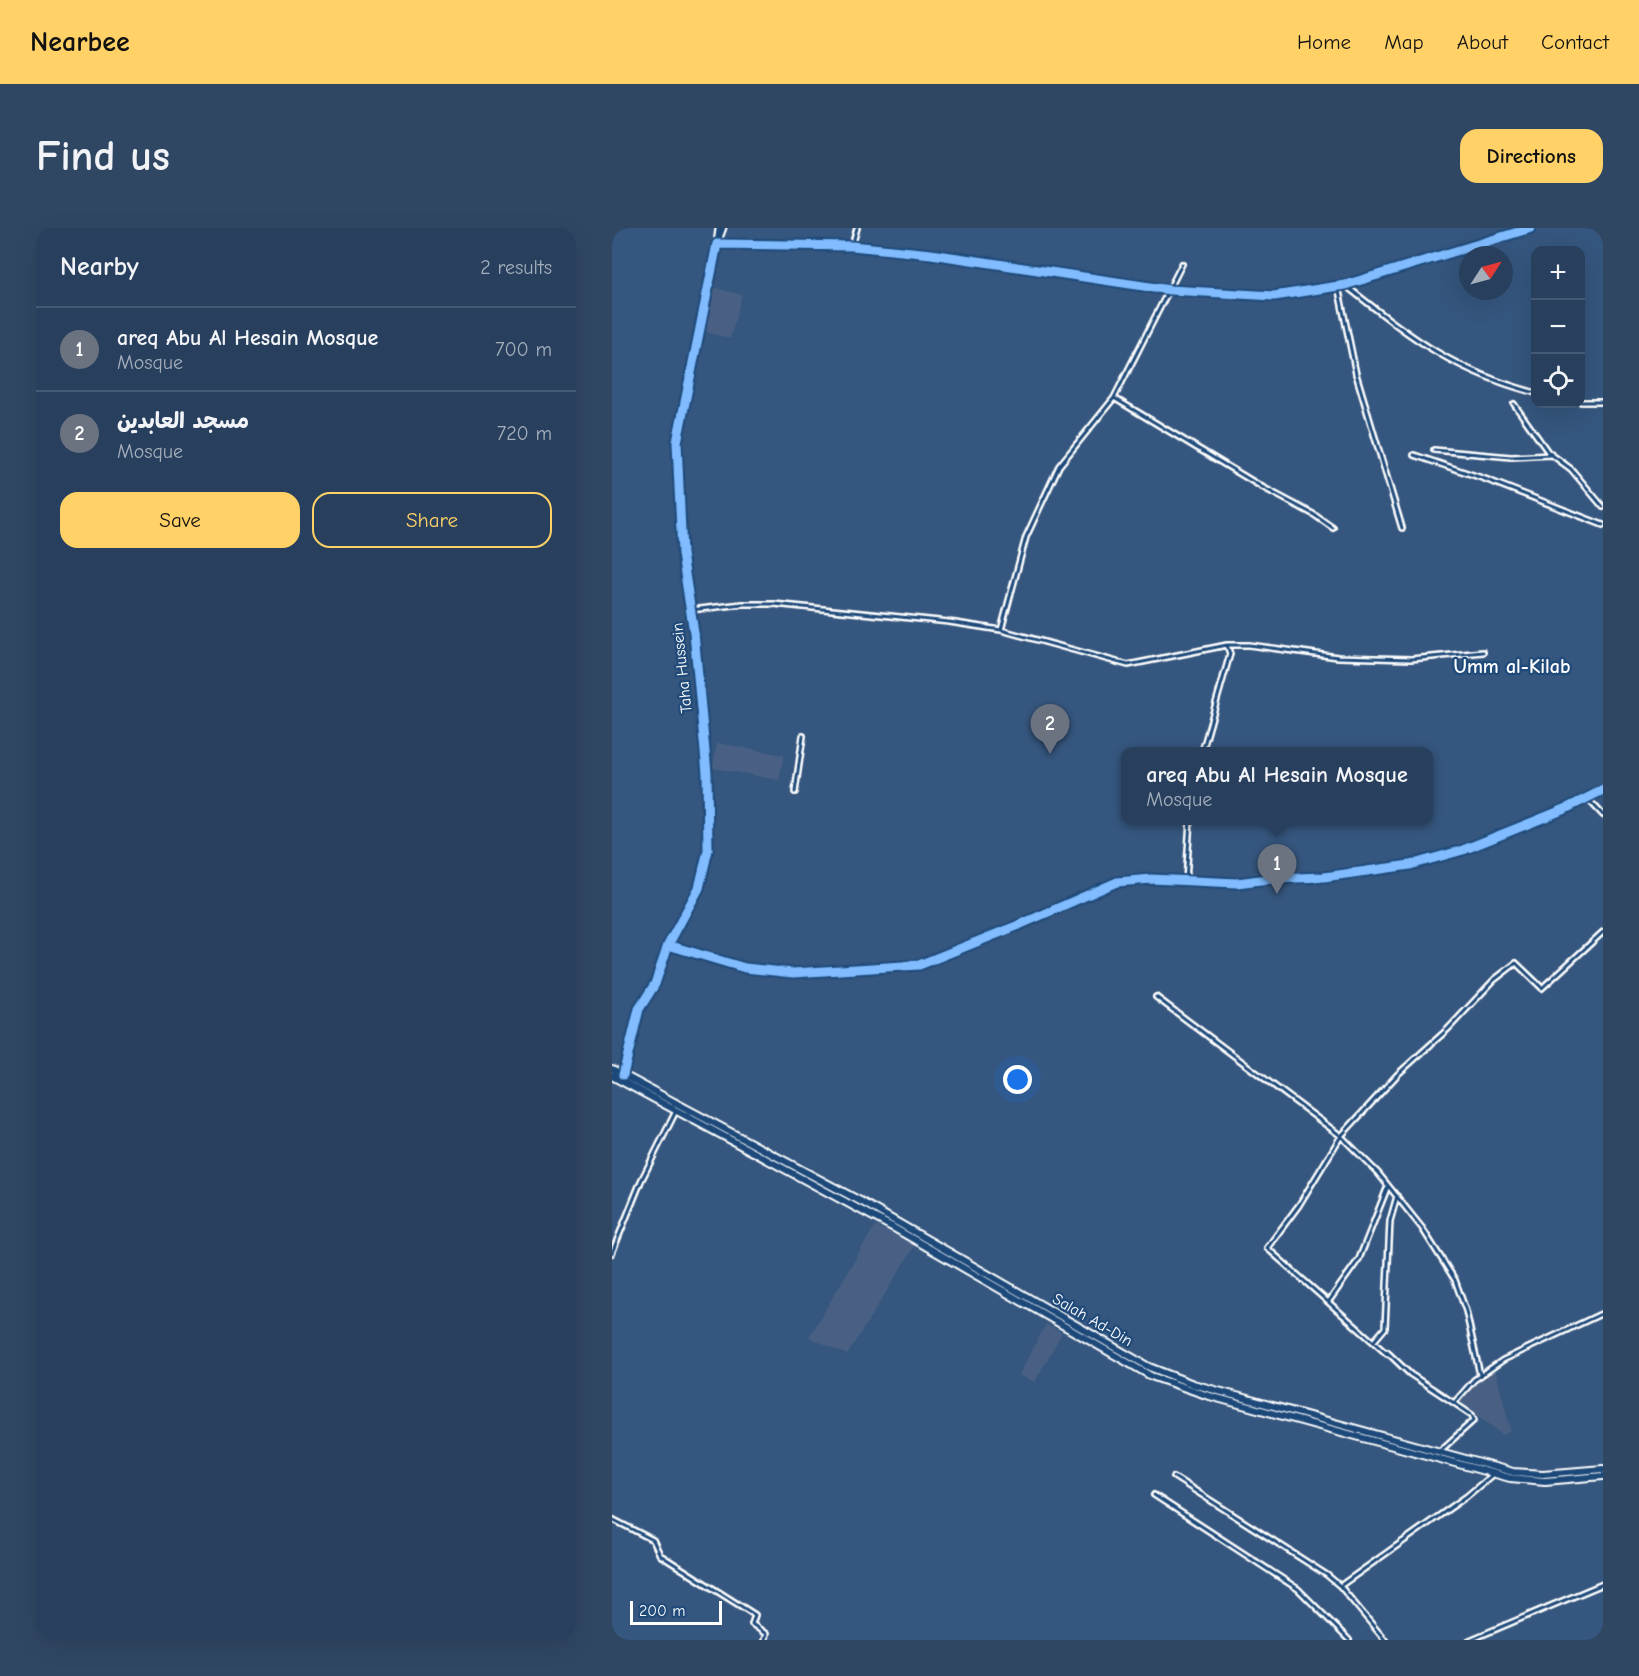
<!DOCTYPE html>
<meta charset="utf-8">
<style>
:root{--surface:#28405e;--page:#304764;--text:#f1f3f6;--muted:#a5afbc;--line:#445973;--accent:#ffd166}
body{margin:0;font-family:"Comic Neue","Playpen Sans Arabic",sans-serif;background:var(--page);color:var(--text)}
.controls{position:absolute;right:18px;top:18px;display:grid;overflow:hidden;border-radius:12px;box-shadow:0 6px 24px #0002}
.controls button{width:54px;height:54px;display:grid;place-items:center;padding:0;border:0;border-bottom:2px solid var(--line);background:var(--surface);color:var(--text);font:30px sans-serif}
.compass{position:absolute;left:847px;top:18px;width:54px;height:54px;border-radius:50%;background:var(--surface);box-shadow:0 6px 24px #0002;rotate:54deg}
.scale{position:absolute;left:18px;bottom:15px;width:92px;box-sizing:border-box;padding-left:6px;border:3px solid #fff;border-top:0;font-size:16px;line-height:21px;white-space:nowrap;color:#fff;-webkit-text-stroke:4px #1f4a7a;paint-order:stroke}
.you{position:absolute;left:406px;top:852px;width:21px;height:21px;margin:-15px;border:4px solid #fff;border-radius:50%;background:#1a73e8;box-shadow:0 0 0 9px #1a73e833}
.badge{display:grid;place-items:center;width:39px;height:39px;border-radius:50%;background:var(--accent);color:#fff;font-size:20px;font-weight:700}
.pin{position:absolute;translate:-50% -50px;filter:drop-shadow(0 2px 3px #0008)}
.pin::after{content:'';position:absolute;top:32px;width:21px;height:18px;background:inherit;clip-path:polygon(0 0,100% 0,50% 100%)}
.popup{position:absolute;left:509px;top:519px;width:312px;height:78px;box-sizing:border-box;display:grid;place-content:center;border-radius:12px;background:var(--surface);filter:drop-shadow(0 2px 4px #0005);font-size:20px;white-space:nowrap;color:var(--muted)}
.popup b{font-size:22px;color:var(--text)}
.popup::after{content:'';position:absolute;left:50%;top:100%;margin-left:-12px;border:12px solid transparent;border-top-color:var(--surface)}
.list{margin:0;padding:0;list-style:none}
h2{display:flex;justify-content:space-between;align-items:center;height:78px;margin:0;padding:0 24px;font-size:26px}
h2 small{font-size:20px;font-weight:400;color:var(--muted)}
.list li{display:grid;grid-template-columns:39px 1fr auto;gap:18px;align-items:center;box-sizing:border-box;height:84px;padding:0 24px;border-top:2px solid var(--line)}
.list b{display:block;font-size:22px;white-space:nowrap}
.list p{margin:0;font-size:20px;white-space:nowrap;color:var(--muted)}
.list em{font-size:20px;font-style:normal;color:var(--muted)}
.actions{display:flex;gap:12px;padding:18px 24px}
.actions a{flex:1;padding:14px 0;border:2px solid var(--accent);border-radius:18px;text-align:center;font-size:21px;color:var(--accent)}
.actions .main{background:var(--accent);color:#111}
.icon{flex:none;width:33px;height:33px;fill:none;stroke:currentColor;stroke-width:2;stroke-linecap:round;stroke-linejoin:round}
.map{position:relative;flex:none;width:991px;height:1412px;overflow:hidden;border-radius:18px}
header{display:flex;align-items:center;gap:36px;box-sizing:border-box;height:84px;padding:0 30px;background:var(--accent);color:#111}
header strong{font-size:28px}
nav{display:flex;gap:33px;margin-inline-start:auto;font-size:21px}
.intro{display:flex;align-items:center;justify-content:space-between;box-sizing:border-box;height:144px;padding:0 36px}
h1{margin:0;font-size:42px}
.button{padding:15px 27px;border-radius:18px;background:var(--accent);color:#111;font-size:21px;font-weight:700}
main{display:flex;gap:36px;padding:0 36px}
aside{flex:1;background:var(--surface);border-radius:18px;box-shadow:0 6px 24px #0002}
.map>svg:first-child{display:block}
.built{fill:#486184}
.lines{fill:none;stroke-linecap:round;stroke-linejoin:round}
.minor-casing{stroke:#fff;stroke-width:8}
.tertiary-casing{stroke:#fff;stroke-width:8}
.secondary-casing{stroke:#fff;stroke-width:9}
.trunk-casing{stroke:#fff;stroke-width:10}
.minor{stroke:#1f4a7a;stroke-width:3}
.tertiary{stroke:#1f4a7a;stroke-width:4}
.secondary{stroke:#1f4a7a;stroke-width:4.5}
.trunk{stroke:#1f4a7a;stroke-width:6}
.cycleway-casing{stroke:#1f4a7a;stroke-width:13}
.cycleway{stroke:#80bcff;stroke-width:9}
.labels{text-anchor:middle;stroke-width:4.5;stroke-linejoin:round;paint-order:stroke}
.street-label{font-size:16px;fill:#fff;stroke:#1f4a7a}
.quarter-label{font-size:20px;font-weight:bold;fill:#fff;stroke:#1f4a7a}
</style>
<header>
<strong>Nearbee</strong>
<nav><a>Home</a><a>Map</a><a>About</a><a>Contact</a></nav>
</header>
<div class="intro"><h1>Find us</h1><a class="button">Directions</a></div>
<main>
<aside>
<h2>Nearby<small>2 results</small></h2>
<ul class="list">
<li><span class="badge" style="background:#6b7280">1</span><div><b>areq Abu Al Hesain Mosque</b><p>Mosque</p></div><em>700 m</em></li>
<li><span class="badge" style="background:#6b7280">2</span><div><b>مسجد العابدين</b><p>Mosque</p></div><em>720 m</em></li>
</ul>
<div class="actions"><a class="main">Save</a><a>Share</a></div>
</aside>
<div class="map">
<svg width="991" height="1412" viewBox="0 0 991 1412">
<rect width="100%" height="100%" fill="#35567e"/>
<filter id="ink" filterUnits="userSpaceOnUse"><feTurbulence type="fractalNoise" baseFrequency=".0167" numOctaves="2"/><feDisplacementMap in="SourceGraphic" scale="12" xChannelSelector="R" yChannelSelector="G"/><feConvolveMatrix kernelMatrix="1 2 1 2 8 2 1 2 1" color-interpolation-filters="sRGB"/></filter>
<g filter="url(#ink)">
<path class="built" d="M100,59L130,67L118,111L88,102Z
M105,515L172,527L167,552L101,540Z
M263,998L304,1016L235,1127L197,1109Z
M434,1096L450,1105L423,1154L407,1147Z
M883,1140L899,1203L891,1207L847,1173L864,1153Z"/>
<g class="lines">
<g class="minor-casing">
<path id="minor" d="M106,16L240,18L319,26L558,62L662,68L733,57L919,0
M240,18L245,0
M733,57C799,109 840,143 924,165
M726,58L744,146L790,300
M502,170L650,259L701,286L721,300
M969,174H991
M902,176L936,224L959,241L991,279
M822,222L899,229L939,227
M802,227L873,251L991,297
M79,382L130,376H162L337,394L389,402L516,437L615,417H637L726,429L799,431L871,424
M389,402L414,309L447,238L502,170L570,36
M590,524L618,426L615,417
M183,564L191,508
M976,571L991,587
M574,653L578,592
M56,717L133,740L181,745L307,737L407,697L505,654L539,651L625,655L656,651L712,649L798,637L851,622L953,581L991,562
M544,769L729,908L766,945L810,1000L843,1052L854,1083L868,1147
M0,1025L29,953L64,883
M717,1073L747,1031L776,958
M762,1113L773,1100L778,993L785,968
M775,1124L798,1146L842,1175
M775,1126L655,1020L687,977L729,908L786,846L836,801L882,752L904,735L930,760L991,704
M829,1222L862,1192L860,1187L842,1175L862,1152L891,1132L991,1085
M562,1249L715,1347L728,1358L773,1412
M542,1267L686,1361L737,1412
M0,1291L41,1312L48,1327L143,1387L140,1396L154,1406L152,1412
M728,1358L855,1268L881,1246
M858,1412L991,1356"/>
</g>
<g class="tertiary-casing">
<path id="tertiary" d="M11,847L27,781L43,756L56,717L87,660L96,622L95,545L82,405L70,326L65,214L105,16"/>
</g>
<g class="secondary-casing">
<path id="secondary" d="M105,14L107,0
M105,16L111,0"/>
</g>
<g class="trunk-casing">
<path id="trunk" d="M0,841L250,974L537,1139L581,1156L901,1244L931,1246L991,1241
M0,848L282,1000L539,1148L594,1167L898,1250L933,1253L991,1248"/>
</g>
<use href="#minor" class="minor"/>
<use href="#tertiary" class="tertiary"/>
<use href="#secondary" class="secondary"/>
<use href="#trunk" class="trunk"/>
<g class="cycleway-casing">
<path id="cycleway" d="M56,717L133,740L181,745L307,737L407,697L505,654L539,651L625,655L656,651L712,649L798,637L851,622L953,581L991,562
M11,847L27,781L43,756L56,717L87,660L96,622L95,545L82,405L70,326L65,214L105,16L240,18L319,26L558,62L662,68L733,57L919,0"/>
</g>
<use href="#cycleway" class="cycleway"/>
</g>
</g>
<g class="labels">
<g class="street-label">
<text transform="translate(69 440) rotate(-96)" y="6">Taha Hussein</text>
<text transform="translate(481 1091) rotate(30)" y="6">Salah Ad-Din</text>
</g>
<g class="quarter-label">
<text x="900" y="445">Umm al-Kilab</text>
</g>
</g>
</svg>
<div class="controls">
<button>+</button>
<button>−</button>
<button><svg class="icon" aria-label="locate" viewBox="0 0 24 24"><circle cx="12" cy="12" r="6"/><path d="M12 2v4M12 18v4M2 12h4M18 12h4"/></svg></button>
</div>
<svg class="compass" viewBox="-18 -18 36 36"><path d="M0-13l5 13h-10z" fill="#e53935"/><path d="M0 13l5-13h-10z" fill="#a5afbc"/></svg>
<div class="scale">200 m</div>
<div class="you"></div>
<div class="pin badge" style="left:665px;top:666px;background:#6b7280">1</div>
<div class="popup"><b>areq Abu Al Hesain Mosque</b>Mosque</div>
<div class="pin badge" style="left:438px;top:526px;background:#6b7280">2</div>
</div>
</main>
